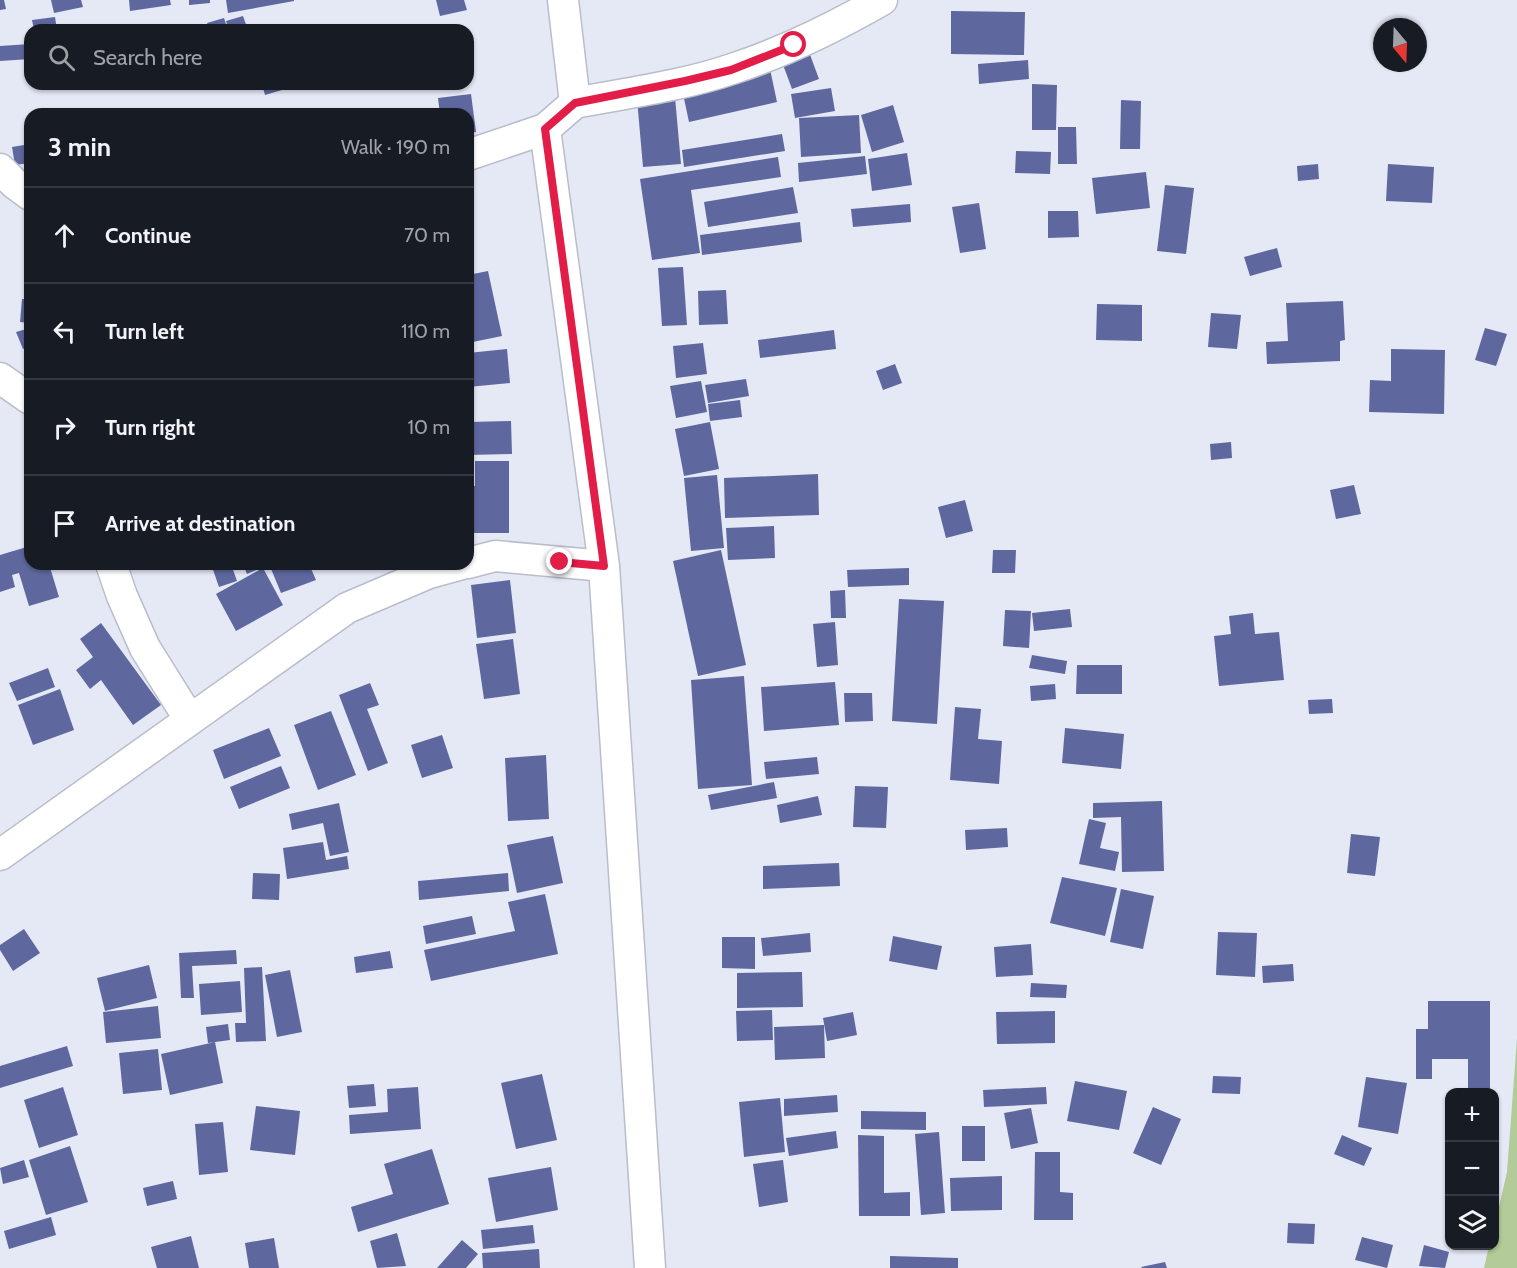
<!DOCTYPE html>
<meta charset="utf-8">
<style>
:root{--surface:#171b24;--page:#20242c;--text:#f1f3f6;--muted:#9ea1a6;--line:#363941}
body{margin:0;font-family:Cabin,sans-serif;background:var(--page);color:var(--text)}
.controls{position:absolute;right:18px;bottom:18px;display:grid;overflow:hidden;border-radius:12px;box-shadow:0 2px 4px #0004}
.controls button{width:54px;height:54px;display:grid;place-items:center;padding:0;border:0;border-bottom:2px solid var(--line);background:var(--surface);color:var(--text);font:30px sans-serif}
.compass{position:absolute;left:1373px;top:18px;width:54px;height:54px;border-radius:50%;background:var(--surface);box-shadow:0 2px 4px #0004;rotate:161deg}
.stop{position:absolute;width:18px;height:18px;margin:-14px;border:4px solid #e11d48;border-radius:50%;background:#fff}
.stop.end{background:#e11d48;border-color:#fff;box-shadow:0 2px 6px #0008}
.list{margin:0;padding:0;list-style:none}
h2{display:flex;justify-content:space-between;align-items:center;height:78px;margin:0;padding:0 24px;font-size:26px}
h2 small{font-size:20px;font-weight:400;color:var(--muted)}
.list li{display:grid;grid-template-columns:39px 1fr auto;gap:18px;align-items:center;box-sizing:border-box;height:96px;padding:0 24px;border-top:2px solid var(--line)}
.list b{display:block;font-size:22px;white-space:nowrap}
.list em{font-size:20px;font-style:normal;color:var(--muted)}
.icon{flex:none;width:33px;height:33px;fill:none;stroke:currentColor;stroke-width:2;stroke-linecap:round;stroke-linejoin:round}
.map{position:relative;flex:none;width:1517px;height:1268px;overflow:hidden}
.search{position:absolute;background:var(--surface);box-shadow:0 2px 4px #0004;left:24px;top:24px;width:450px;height:66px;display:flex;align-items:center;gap:15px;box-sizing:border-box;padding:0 21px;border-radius:18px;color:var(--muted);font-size:22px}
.panel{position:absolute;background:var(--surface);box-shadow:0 2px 4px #0004;left:24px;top:108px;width:450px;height:462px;border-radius:18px}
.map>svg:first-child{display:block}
.green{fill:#b2cb99}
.building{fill:#5e689f}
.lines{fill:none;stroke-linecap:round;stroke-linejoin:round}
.minor-casing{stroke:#babdca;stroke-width:33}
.minor{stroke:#fff;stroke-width:30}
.route{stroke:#e11d48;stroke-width:8}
</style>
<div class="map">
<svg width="1517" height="1268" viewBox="0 0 1517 1268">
<rect width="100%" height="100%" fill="#e5e8f5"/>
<path class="green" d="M1517,1038V1268H1484L1489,1246H1494L1495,1224L1507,1172Z"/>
<path class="building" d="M0,0H4L6,9L0,10Z
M51,0H81L83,7L54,13Z
M129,0H170L171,5L130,11Z
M189,0H210V3L189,5Z
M226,0H294V1L228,13Z
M436,0H464L467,10L440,16Z
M951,11L1025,12L1024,55L951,54Z
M243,16L248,30H229L226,21Z
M55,17L57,30H34L32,20Z
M224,18L228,30H209L207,23Z
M30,44V59L0,61V46Z
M809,52L819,79L792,89L782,62Z
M1028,60L1029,79L979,84L978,64Z
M770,69L777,102L689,122L682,89Z
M262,84H299V85L265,95Z
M1032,84L1057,85L1056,130H1032Z
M831,88L835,111L795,118L791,94Z
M471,94L476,132L468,133V114H440L438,98Z
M675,97L681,164L643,167L637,99Z
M1121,100L1141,101L1140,149H1120Z
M893,105L904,142L872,152L861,115Z
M859,115L861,153L801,157L799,118Z
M1058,127H1076L1077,164H1058Z
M782,134L785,151L684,167L682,150Z
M30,144V163L15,165L12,147Z
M1016,151L1051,152L1050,174L1015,173Z
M907,153L912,185L872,191L868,159Z
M865,156L867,174L799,182L798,163Z
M778,157L781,177L691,190L700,253L652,260L640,179Z
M1318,164L1319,179L1298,181L1297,166Z
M1388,164L1434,167L1432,203L1386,201Z
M1146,172L1150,208L1096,214L1092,178Z
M1165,185L1194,188L1186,254L1157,251Z
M793,187L798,213L708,227L704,202Z
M979,203L986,249L960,253L952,207Z
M910,204L911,222L853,227L851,209Z
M1048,211H1078L1079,237L1048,238Z
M800,222L802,242L702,255L700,235Z
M24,244H30V323L20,322L22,299H24Z
M1277,248L1282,267L1250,276L1244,257Z
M683,267L687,325L662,326L658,268Z
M488,271L502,336L468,343V275Z
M726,290L728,324L699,325L698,291Z
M1343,301L1345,340L1340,341V361L1267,364L1266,342L1288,341L1286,303Z
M1097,304L1142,305V341L1096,340Z
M1211,313L1241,315L1237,349L1208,347Z
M30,328V347L23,349L16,332Z
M1485,328L1507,334L1496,366L1475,360Z
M834,330L836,349L760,358L758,340Z
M703,343L707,374L676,378L673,346Z
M507,349L510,383L468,387V353Z
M1391,349L1445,350L1444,414L1369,412L1370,380L1391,381Z
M895,364L902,383L883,390L876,371Z
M746,379L749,396L708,403L705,385Z
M701,381L707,412L676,418L670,386Z
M740,400L742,417L710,421L708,404Z
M511,421L512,454L468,455V422Z
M710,422L719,469L684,476L675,429Z
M1231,442L1232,458L1211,460L1210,444Z
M475,461H509V533H468V486H475Z
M818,474L819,515L725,518L724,478Z
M717,475L724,548L691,551L684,478Z
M1354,485L1361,514L1336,519L1330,490Z
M965,500L973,531L946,538L938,507Z
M774,526L775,558L728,560L726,528Z
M30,546V564H49L59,597L29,606L19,573L12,575L15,587L0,592V555Z
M721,550L746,665L698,676L673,561Z
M993,550H1016L1015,573H992Z
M211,564H231L237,581L219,587Z
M243,564H264L265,566L247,574Z
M269,564H309L316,580L281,593Z
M263,568L283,605L236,631L216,594Z
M909,568V585L848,587L847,570Z
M510,580L516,633L477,638L471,585Z
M845,590L846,618H831L830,591Z
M899,599L944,601L937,724L892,721Z
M1070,609L1072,627L1034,631L1032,613Z
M1005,610L1031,611L1029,648L1003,646Z
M1253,613L1255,634L1279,632L1284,680L1219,686L1214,636L1231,634L1229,616Z
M835,622L838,665L817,667L813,624Z
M101,623L161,705L133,725L101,680L90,689L76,670L93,657L80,639Z
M513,639L520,694L484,699L476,644Z
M1032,655L1067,661L1065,674L1029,668Z
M1077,665H1122V694H1076Z
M48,668L55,687L17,701L9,683Z
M744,676L752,785L698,789L691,680Z
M835,682L839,725L764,731L761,687Z
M370,683L379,705L367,709L388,763L368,771L339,695Z
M1055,684L1056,699L1031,701L1030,686Z
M60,689L74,730L33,745L18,705Z
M844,693H872L873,721L845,722Z
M1332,699L1333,713L1309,714L1308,700Z
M955,707L981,709L978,739L1002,741L999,784L950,780Z
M331,711L356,775L318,790L294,725Z
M269,728L281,756L224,779L213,750Z
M1065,728L1124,734L1121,769L1062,763Z
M442,735L453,768L422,778L411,745Z
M546,755L549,819L508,821L505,758Z
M817,757L819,774L766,779L764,762Z
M281,766L290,788L239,809L230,787Z
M774,782L777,798L711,810L708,795Z
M855,786L888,787L886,828L853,827Z
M818,796L822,815L780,823L777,805Z
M1162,801L1164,871L1122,872L1121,817L1093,818V803Z
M339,803L349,852L330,856L323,823L292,830L289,814Z
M1089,819L1106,823L1100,848L1119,852L1115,871L1079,864Z
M1007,828L1008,847L966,850L965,830Z
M1351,834L1380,837L1375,876L1347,873Z
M553,836L563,883L517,893L507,845Z
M323,842L326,860L347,856L349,869L287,879L283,848Z
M839,863L840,886L763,889V866Z
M253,873L280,874L279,900L252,899Z
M508,873L509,891L419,900L418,881Z
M1062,877L1117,888L1105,936L1050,923Z
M1121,889L1154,896L1143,949L1110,942Z
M545,894L558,954L431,981L424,950L515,931L508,902Z
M472,916L476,934L426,944L423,926Z
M24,929L40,953L13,971L0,950V945Z
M1218,932L1257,933L1255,977L1216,975Z
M810,933L811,952L763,956L761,938Z
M893,936L942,946L937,970L889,961Z
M722,937H755V969L722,968Z
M1031,944L1033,975L996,977L994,947Z
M236,950L237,964L192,966L194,998H181L179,953Z
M390,951L393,968L356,973L354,957Z
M1293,964L1294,981L1263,983L1262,966Z
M149,965L157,998L105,1011L97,978Z
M262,967L266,1041L236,1042L235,1023H246L244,968Z
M290,970L302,1032L277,1037L265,975Z
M802,972L803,1007L737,1008V973Z
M240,981L242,1012L201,1015L199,984Z
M1031,983L1067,985L1066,998L1030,997Z
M1428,1001H1490V1092H1468V1059H1432V1079H1416V1029H1428Z
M158,1006L161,1038L106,1043L103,1012Z
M772,1010L773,1040L737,1041L736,1011Z
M1055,1011V1043L997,1044L996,1012Z
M853,1012L857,1035L827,1041L823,1018Z
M228,1024L230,1040L208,1043L206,1027Z
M824,1025L825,1058L775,1060L774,1027Z
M215,1042L223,1083L170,1095L161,1054Z
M67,1046L73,1066L0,1088V1066Z
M158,1049L162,1090L123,1094L119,1053Z
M542,1074L557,1140L516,1149L501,1083Z
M1213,1076L1241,1077L1240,1094L1212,1093Z
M1366,1077L1407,1083L1398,1134L1358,1127Z
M1075,1081L1127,1091L1119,1130L1067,1121Z
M374,1084L376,1106L349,1108L347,1086Z
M63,1087L78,1135L39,1148L24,1100Z
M418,1087L421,1129L350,1134L349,1115L388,1112L387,1089Z
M1046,1087L1047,1104L984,1107L983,1090Z
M837,1095L838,1112L784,1116V1099Z
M780,1098L785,1152L744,1157L739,1102Z
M256,1106L300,1111L295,1155L250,1150Z
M1153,1107L1181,1119L1161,1165L1133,1153Z
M1031,1108L1038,1143L1011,1149L1004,1113Z
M861,1111L926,1112V1130L861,1129Z
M223,1122L228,1172L199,1175L195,1124Z
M962,1126H985V1161H962Z
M836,1131L838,1148L789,1156L786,1138Z
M939,1132L945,1213L921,1215L915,1134Z
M858,1135L884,1136V1193L910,1192V1216H859Z
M1342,1135L1372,1148L1364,1166L1334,1154Z
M70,1146L88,1202L46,1215L29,1160Z
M432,1149L449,1204L358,1232L351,1207L393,1194L384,1164Z
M1035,1152H1060V1192L1073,1193V1220H1034Z
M24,1160L29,1177L3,1184L0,1168Z
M783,1160L788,1202L759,1207L753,1164Z
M551,1167L558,1210L496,1222L488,1178Z
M1002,1176V1210L951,1211L950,1178Z
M173,1181L177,1199L147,1206L143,1188Z
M51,1217L56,1235L9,1249L4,1231Z
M1288,1223L1315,1224L1314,1244L1287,1243Z
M533,1225L535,1243L483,1249L481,1230Z
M397,1233L406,1266L377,1268L370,1241Z
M191,1236L199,1268H157L151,1247Z
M1362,1237L1393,1245L1387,1268L1355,1260Z
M274,1238L279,1268H249L245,1243Z
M462,1240L478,1254L466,1268H437Z
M1424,1245L1449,1252L1445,1268L1419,1266Z
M539,1249L540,1268H483L482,1253Z
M890,1256L958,1258V1268H890Z
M1165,1262L1167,1268H1142L1141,1267Z"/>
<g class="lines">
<g class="minor-casing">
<path id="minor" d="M563,0L575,103L545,129L604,566L650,1268
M575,103C627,93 682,86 732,69C784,52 835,27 882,0
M468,155L545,129
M0,169L15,184L30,195
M0,378L30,399
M468,563L495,556L604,566
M111,564L122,596L145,648L190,720
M0,855L347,608L429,573L462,564"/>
</g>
<use href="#minor" class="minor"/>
</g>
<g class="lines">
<path class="route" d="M560,562L604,566L545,129L575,103L685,81L731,70L794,45"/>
</g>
</svg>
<div class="controls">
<button>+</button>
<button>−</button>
<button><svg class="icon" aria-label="layers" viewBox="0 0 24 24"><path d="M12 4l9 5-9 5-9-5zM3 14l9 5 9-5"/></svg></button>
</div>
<svg class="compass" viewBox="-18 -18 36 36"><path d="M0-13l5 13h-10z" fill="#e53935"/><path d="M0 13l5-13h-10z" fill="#9ea1a6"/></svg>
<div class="stop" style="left:794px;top:45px"></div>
<div class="stop end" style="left:560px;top:562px"></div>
<div class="search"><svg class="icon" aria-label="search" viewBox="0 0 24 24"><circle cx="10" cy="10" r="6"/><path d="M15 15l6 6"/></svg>Search here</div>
<section class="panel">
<h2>3 min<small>Walk · 190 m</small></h2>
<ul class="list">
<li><svg class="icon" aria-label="ahead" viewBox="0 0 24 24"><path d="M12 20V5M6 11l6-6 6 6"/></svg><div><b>Continue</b></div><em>70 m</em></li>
<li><svg class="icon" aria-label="left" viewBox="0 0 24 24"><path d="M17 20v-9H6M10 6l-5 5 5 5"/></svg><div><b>Turn left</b></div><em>110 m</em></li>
<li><svg class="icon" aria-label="right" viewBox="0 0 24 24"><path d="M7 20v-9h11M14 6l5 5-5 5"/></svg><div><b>Turn right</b></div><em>10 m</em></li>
<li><svg class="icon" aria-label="arrive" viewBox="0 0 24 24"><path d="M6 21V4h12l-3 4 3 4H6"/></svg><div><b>Arrive at destination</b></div></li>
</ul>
</section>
</div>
